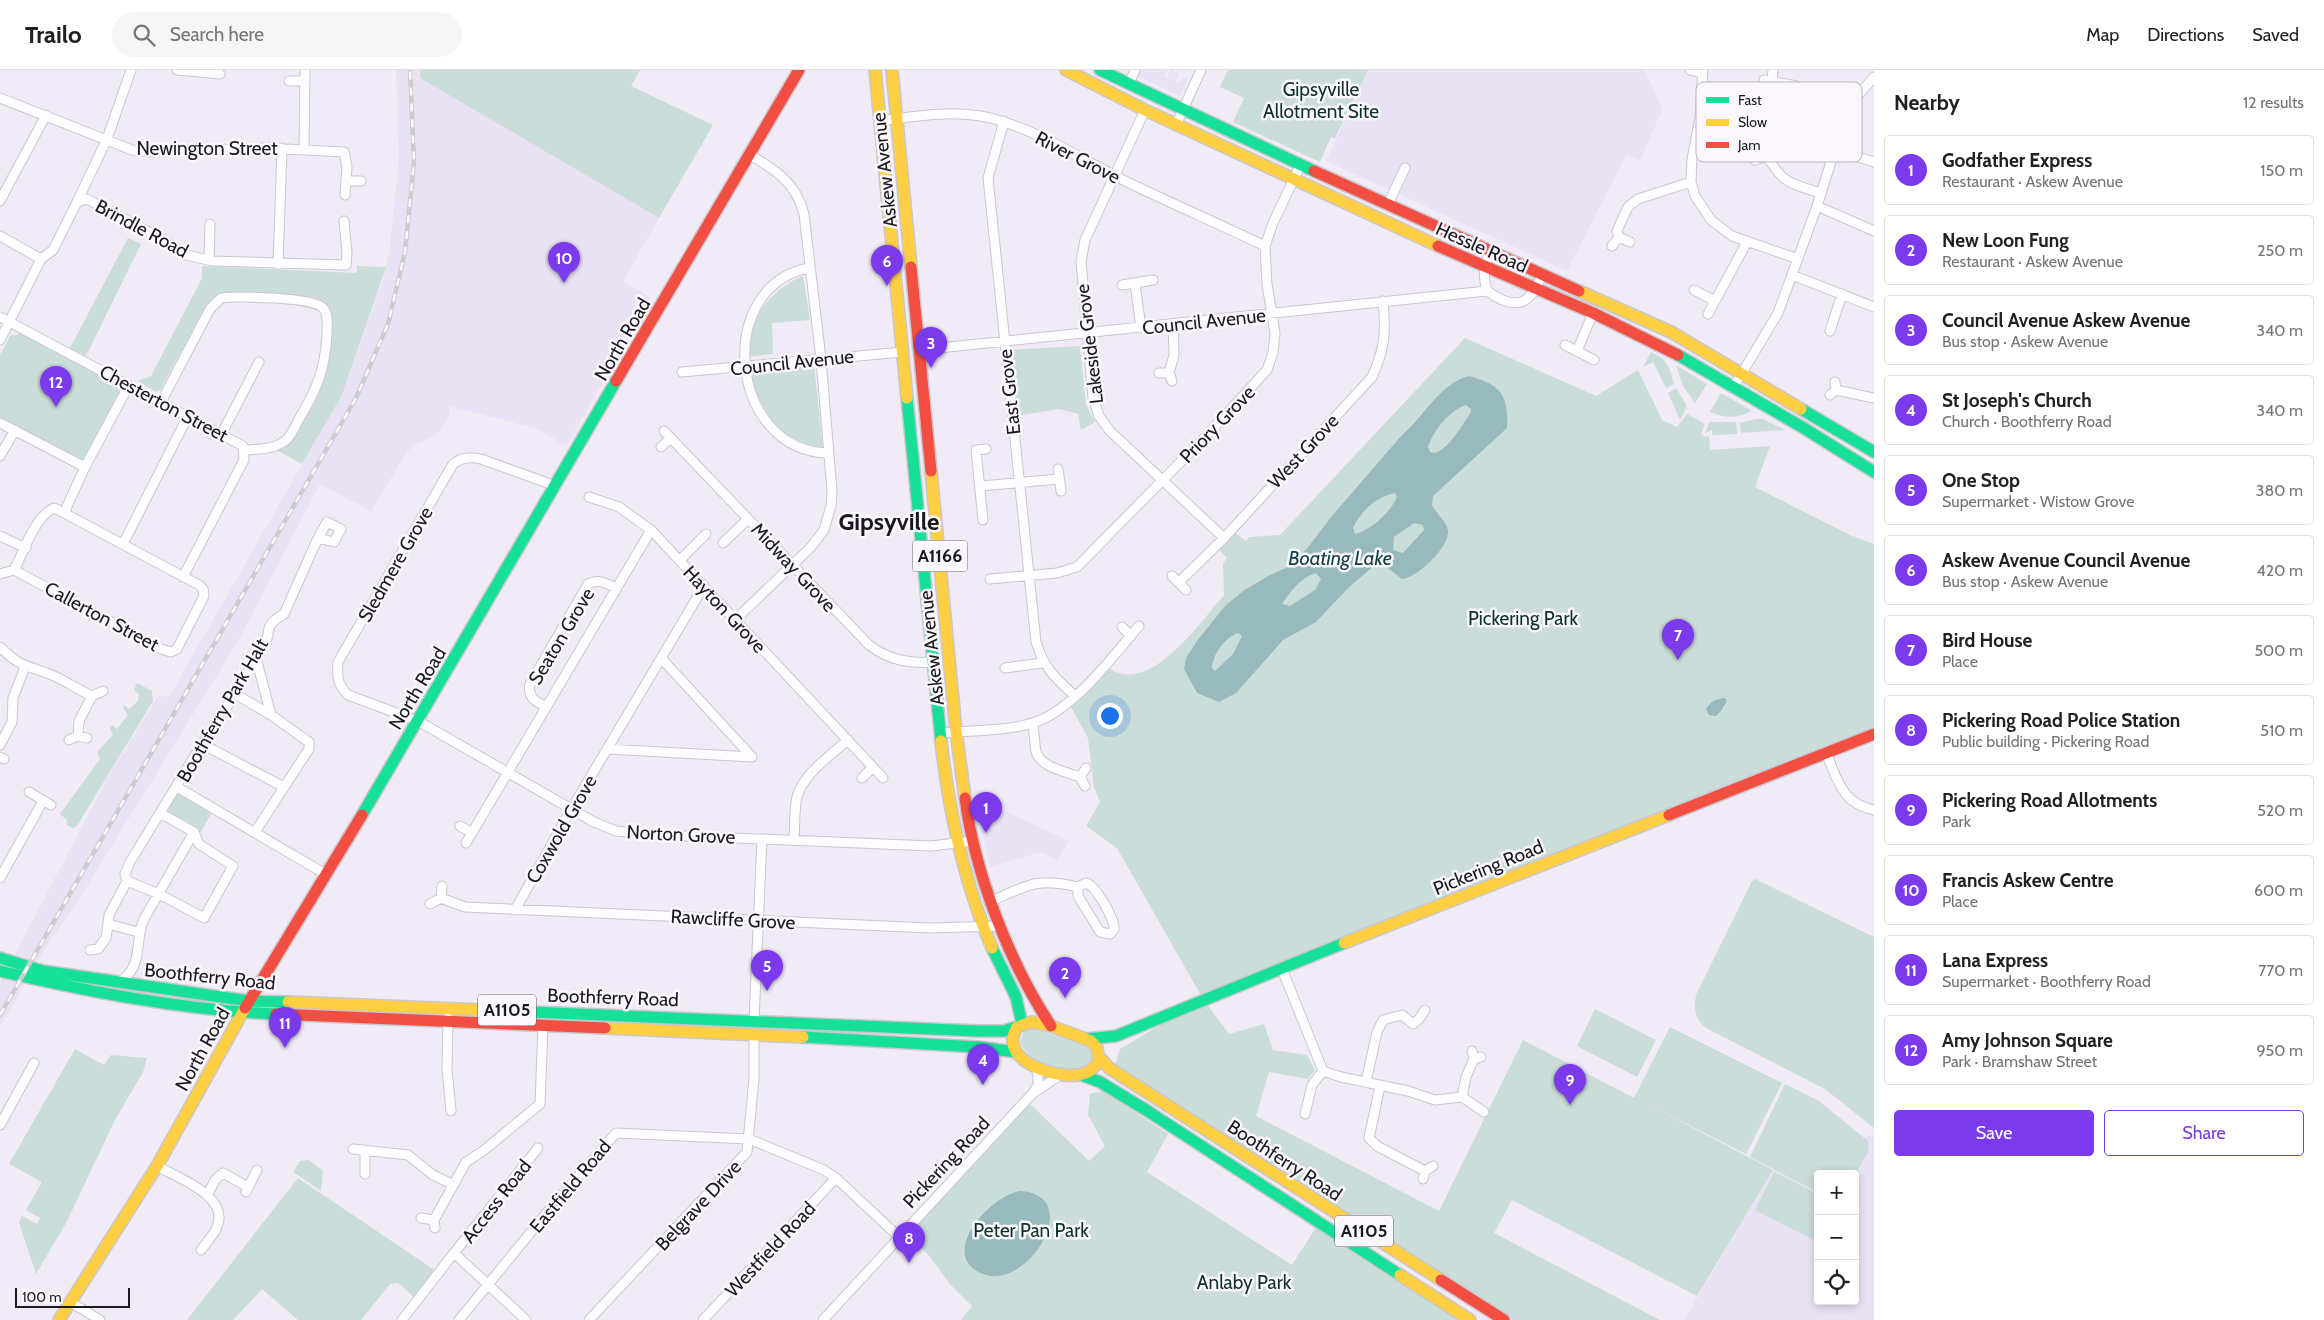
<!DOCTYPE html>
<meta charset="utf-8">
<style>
:root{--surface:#fff;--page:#f6f6f6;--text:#202124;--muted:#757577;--line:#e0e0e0;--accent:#7c3aed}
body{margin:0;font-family:Cabin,sans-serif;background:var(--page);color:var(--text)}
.controls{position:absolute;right:15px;bottom:15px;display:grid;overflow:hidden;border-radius:5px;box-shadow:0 2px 8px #0003}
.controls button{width:45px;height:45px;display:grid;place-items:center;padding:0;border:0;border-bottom:1px solid var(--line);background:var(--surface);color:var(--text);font:25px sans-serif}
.scale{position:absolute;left:15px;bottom:12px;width:115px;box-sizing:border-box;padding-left:5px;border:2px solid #1b181f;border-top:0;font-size:14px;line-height:18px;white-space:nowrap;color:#1b181f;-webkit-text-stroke:4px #faf7fe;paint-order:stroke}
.you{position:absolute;left:1109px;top:645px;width:18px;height:18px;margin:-12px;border:4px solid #fff;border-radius:50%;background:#1a73e8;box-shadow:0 0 0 8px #1a73e833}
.badge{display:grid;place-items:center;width:32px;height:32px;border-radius:50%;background:var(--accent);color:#fff;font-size:16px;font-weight:700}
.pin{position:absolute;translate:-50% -41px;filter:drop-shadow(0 1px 2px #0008)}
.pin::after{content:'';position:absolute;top:26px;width:18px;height:15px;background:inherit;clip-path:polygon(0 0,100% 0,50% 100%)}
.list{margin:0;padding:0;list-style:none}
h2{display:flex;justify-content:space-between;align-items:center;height:65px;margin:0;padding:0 20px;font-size:21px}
h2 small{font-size:16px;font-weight:400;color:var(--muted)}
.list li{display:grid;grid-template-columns:32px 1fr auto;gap:15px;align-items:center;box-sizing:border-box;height:70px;margin:0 10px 10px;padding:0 10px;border:1px solid var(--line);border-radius:5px}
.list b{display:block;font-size:19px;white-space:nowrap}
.list p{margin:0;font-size:16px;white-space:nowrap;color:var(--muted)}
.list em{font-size:16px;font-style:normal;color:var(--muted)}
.actions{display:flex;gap:10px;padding:15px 20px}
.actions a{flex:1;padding:11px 0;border:1px solid var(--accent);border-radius:5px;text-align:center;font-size:18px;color:var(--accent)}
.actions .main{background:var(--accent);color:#fff}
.icon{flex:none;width:28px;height:28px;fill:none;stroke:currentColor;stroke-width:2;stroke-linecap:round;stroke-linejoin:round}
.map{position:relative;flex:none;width:1874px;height:1250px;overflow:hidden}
header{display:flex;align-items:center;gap:30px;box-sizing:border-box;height:70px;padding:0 25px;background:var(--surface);border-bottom:1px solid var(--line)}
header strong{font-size:24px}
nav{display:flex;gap:28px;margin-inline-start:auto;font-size:18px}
.search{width:350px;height:45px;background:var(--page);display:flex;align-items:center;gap:12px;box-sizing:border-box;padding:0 18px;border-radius:28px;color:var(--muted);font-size:19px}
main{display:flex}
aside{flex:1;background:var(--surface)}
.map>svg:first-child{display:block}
.built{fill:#e9e1f4;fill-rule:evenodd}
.green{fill:#caddd8}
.water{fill:#98b9bd;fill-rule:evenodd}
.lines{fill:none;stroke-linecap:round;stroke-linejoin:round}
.street-casing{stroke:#cac6ce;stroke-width:11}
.fast-casing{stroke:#cac6ce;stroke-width:14}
.slow-casing{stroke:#cac6ce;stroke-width:14}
.jam-casing{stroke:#cac6ce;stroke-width:14}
.street{stroke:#fdfcfe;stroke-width:9}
.fast{stroke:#16e098;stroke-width:11}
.slow{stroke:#ffcf43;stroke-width:11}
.jam{stroke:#f24e42;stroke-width:11}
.rail-casing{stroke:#cdcccf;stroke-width:4.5}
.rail{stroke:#faf7fe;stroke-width:2.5;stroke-dasharray:8;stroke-linecap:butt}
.labels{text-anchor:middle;stroke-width:5;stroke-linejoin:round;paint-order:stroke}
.shield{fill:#faf7fe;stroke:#5e5b62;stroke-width:1}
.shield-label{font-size:18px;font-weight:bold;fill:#1b181f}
.park-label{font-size:19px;fill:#0d3224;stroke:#faf7fe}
.street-label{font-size:19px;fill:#1b181f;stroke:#faf7fe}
.water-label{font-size:20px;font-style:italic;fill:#134243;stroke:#faf7fe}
.district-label{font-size:24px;font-weight:bold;fill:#1b181f;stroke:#faf7fe}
.key{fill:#faf7fe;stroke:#b7b4bb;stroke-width:1}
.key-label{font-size:14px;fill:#1b181f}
</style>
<header>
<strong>Trailo</strong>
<div class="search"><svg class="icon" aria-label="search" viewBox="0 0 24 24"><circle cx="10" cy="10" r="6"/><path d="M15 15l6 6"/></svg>Search here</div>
<nav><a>Map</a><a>Directions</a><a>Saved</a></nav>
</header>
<main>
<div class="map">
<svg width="1874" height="1250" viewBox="0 0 1874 1250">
<rect width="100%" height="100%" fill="#f0ebf6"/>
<path class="built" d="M396,0H419L420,8L659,148L623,211L651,228L566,376L538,359L450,336L449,345L440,361L429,369L416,373L406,383L371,441L320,414L238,571L74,837L49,872L0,957V913L109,705L158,626L169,627L342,325L384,207L390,178L399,88Z
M1140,0H1167L1164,6L1167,8L1171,0L1179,4L1176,11L1179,13L1183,7L1188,9L1180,26L1138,6Z
M1368,0H1645L1662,40L1640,90L1626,85L1567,201L1326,91Z
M975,727L1069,771L1057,790L1041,782L990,797Z
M1874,1064V1250H1684L1773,1100ZM1818,1104H1855V1231H1818Z"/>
<path class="green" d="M420,0H640L631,16L713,55L659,148L420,8Z
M1228,0H1368L1335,68L1331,67L1320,92L1233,52L1244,28L1220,17Z
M128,168L141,174L86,286L70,278Z
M202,196L357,203V196L386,197L342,325L302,394L278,381L291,370L319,324L329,288L330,243L325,234L312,227L220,224L209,232L204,239L160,320L156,322L137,311L151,306L202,208Z
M803,206L810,250L772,253L773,284L746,287C748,250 769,220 803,206Z
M24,263L121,313L123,319L83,391L0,349V285L10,266Z
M1465,268L1596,326L1638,300L1662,350L1677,357L1687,344L1705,354L1701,364L1705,367L1709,366L1710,380L1770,376L1755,417L1850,465L1874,474V658L1203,929L1229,964L1264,954L1273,980L1307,985L1315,1000L1308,1009L1269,1002L1256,1046L1439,1141L1523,970L1634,1028L1670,957L1782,1013L1746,1084L1647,1034L1773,1100L1697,1226L1512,1130L1494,1163L1660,1250H1513L1115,995L1120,979L1203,929L1117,778L1086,756L1100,732L1094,717L1088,668L1071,637L1109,598C1150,627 1201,551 1224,525L1223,494L1227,488L1219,480L1235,463L1246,471L1249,467L1280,465Z
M1080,276L1086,334L1095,352L1081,360L1078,344L1059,339L1016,346L1009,280Z
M1651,282C1667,288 1670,298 1674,314L1666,318L1653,292L1643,297Z
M814,294L823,380C775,366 763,347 749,301Z
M1676,295L1707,314L1695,333L1683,316Z
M1676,318L1687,336L1680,350L1668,323Z
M1721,323L1752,341C1737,348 1725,349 1710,342Z
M1756,349H1763L1785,360L1741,363L1740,353Z
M1709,352H1736L1737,364L1712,365V360L1705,363Z
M137,613L152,621L153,631L77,756L73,758L67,755V750L60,744L100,689L97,682L113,665L110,658L112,655L117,659L128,645L123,638L124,635L129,639L138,631L139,624L134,620Z
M181,724L212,742L201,762L169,743L166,738L175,725Z
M1755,809L1874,867V1058L1825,1019L1706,958C1694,949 1694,938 1696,925L1752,811Z
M1595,939L1656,970L1637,1007L1577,976Z
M1033,958L1092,978L1093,992C1089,994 1084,999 1079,1000C1059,1005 1028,991 1020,972L1024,961Z
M75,979L104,995L111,985L147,988L143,1002L115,1050L66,1153L36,1204L19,1153L22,1146L37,1154L40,1148L26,1140L42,1112L9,1094Z
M1785,1014L1819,1031L1868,1071L1869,1080L1855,1106V1104H1818V1122L1750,1087Z
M1103,1021L1168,1064L1147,1102L1292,1195L1317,1156L1462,1250H961L972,1236L949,1213L931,1188L908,1163L1027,1031L1089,1091L1105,1076L1088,1045L1090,1024Z
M309,1090L323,1101L321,1121L293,1102L300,1091Z
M1774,1102L1818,1124V1172L1755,1140Z
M298,1108L436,1201L414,1227L398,1213L390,1214L361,1250H298L262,1219L233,1250H187Z"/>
<path class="water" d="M1469,306C1500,314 1509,325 1507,358L1433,426L1432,435C1436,444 1447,451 1448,461C1449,478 1417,508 1402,509L1384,495H1375L1348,518L1316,552L1283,570L1236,623L1219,632L1197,623L1184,599L1186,588L1197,571L1225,536L1243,521L1268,506L1286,498L1306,480L1332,446L1402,365C1424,347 1439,314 1469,306ZM1466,335L1471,339L1470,344C1460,357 1451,377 1435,383L1430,382L1428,377C1434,360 1448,341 1466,335ZM1395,423L1397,427C1390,443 1371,460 1355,464L1353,458C1361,441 1377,426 1395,423ZM1414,453L1423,455L1424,460L1403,483L1393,480L1394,467ZM1316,503L1321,509L1315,520L1290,536L1282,534C1290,522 1301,507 1316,503ZM1238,563L1242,566L1233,584L1215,601L1212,598C1213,583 1225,568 1238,563Z
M1725,628L1727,631L1721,641L1716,646L1709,645L1706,639C1711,631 1716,629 1725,628Z
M1019,1121C1086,1124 1030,1218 986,1205C936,1189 985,1129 1019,1121Z"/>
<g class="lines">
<g class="street-casing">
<path id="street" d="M177,0L220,4
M1690,0L1702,3
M1703,0L1700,48L1692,89L1691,112L1695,126L1711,150L1732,166L1798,189
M1764,10L1797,16L1821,47L1843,54
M289,11H303
M1772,11L1773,0
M1129,14L1135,0
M0,28L132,80L152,82L266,78L344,82L347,97L345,125
M1145,40L1085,170L1081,191L1093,328L1099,346L1110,361L1224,468
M880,51C921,45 964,38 1004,52C1045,65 1082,89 1121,109C1168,132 1217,153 1265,176
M1004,51L988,108L1036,572C1044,598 1055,608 1075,626
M1176,55L1201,0
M304,79L305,0
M1763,80C1783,113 1785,112 1821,123
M1835,80L1874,92
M1755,90L1767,86
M346,111H361
M0,131L46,45
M77,132L107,69L131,0
M1388,134L1405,98
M1817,136L1874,161
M0,166L41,189
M1619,167L1617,161L1628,137L1638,129L1691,112
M1612,176L1619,167L1630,172
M1491,181C1483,197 1483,205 1487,221C1515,241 1531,236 1542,204
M209,190L210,154
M278,194L282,78
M809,198C713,216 729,381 828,383
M1792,205L1874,237
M1135,213L1141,258
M1122,215L1153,210
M1694,220L1715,231
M1708,244L1747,172
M0,247L243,376L244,390L183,507
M1830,261L1842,224
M0,270L41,189L53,180L77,132L87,129L164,170L187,185L212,191L346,195L347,183L344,151
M1565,275L1594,290
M920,280L1487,221
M1577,281L1593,243
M682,302L903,282
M1159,303H1169L1172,311
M1169,303L1174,285L1173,254
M1733,318L1778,243L1817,136L1843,54L1854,30L1874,7
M1836,320L1874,328
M1830,325L1836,320L1835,312
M161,332L210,239L221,228C238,226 314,227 323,238C329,244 327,256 327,264C325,300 317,319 299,349C296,355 292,364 287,369C275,380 260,379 244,380
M0,353L85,397L129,315
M664,361L869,575C889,590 909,594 934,592
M222,363L259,292
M661,377L671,368
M0,386L15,360
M1058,399L1061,421
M556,416L481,389C470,387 462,387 453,394L338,592C337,607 337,614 348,625L418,651L594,752L616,761L662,765L931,776L973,771
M981,416L1059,409
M589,427L619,437L651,460L883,708
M983,450L976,380L986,379
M0,466L26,478
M723,473L748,449
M123,474L188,346
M680,490L706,464
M14,500C24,482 34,447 54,438L64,443L85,397
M0,504L14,500L161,579L171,582L177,579L204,526L203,519L199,515L64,443
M1172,506L1186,520
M990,509L1057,503L1077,497L1207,365L1267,300L1273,283L1275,263L1267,214L1265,176L1273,153L1301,94
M1179,512L1224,468L1372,307C1385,279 1386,261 1383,231
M735,550L811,477L824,460L831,436L832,421L821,289L804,144C796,113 776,100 750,85
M1122,557L1131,566
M0,577C22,599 29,595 54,606C67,612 79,620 92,626L103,621
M256,588L271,645
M1005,598L1042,593
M235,624L271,645L309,672V679L255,762
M546,637C535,631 527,627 530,614L588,514C599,508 606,514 617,518
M1032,653C1035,663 1034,672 1036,681C1039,697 1067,702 1080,707
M940,663C970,660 1003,662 1032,653C1072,642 1112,587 1139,556
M78,666L79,651L92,626
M69,670L78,666L87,668
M202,674L284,717
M0,675L12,652L13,628L25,597
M607,679L752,687L661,588
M1826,683C1838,710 1841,733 1874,740
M0,687L4,689
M862,708L873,697
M1085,716L1080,707L1086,698
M177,717L327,805
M29,722L51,735
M460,756L472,763
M794,770C795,756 794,741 797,727C803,704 831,685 848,670
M466,773L651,460
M0,808L43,731
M127,811L159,824L204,848L233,796L199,774L194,762
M1086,813C1096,815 1115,850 1114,859L1110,864L1100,862L1078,826V817Z
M441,828L465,837L929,858L1001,856
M991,831C1029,815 1036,807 1078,817
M430,834L441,828L442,816
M515,840L572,738L704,516
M138,862L108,854L109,845L127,811L125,804L130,792L202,674L235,624L268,566C267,555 275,549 284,544L318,468L334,472L341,459L327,452L318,468
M90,880L98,879L106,868L108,854
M1282,899L1323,1001L1341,1007L1408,1021L1435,1030L1462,1027L1484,1042
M119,913C123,909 128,905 131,901C141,886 136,865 144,849L194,762L160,743
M448,948L447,998L451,1041
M754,950L762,769
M1472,981L1474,989L1481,987
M1366,1012L1377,962L1383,950L1402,945L1413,954L1419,949L1425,940
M1380,1016L1369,1068L1377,1076L1425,1101
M1035,1022L1060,1005
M1462,1027L1466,1007L1474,989
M1305,1044L1312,1015L1323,1001
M0,1055L34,993
M353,1079L408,1085L433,1105L452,1114
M157,1096C178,1108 230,1126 217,1157C214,1165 206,1173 201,1180
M365,1104V1080
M1423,1109L1425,1101L1433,1096
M246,1122L257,1100
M208,1124L215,1110L223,1103L248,1117
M421,1148L434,1150L435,1158
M434,1150L466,1092L483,1081L540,1034L543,956
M454,1183L538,1078
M70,1232L100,1250
M402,1250L454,1183L526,1250
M459,1250L553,1135L616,1063L749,1069L824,1100L836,1108L899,1167
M589,1250L747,1082L754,1009V966
M703,1250L836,1108
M823,1250L1033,1023L1038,1015V999"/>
</g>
<g class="fast-casing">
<path id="fast" d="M1100,0L1314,101
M1678,285L1802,357L1874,402
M907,328L941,671
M1801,339L1874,382
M362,745L616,311
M992,878L1016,927L1022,954
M0,888L43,901L249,931L288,932
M0,901C91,922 182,940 276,944
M506,941L978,961H1004L1022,955
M803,967L978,977L1016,982
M1086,969L1116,966L1344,873
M1084,1006L1100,1012L1146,1040L1400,1205"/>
</g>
<g class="slow-casing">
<path id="slow" d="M875,0L907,328
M892,0L911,197
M1066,0L1145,40L1438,176
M1579,221L1671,262L1801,339
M931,401L956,661L965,728
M941,671C949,743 964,812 992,878
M1344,873L1669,745
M288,932L506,941
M1017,957C1016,960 1013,964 1013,968C1009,996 1068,1013 1088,1002C1092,1000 1096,995 1099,991L1097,978L1091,971L1051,956L1032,952L1022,955
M605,958L803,967
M1100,988L1109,998L1441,1210
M1400,1205L1470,1250
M59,1250L157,1096L245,938"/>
</g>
<g class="jam-casing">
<path id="jam" d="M1314,101L1579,221
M1438,176L1593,243L1678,285
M911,197L931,401
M616,311L799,0
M965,728C975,804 1009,892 1051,956
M1669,745L1874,664
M245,938L362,745
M276,944L605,958
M1441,1210L1504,1250"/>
</g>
<use href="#street" class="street"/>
<use href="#fast" class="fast"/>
<use href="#slow" class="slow"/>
<use href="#jam" class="jam"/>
<g class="rail-casing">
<path id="rail" d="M0,945L356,328L388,254L405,182L414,92L410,0"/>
</g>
<use href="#rail" class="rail"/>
</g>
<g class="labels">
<g class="shield">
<rect x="912.5" y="470.5" width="55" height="31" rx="4"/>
<rect x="478" y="924.5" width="58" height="31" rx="4"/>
<rect x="1335" y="1145.5" width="58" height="31" rx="4"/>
</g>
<g class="shield-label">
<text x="940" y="492">A1166</text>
<text x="507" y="946">A1105</text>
<text x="1364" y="1167">A1105</text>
</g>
<g class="park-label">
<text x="1321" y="26">Gipsyville<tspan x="1321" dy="22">Allotment Site</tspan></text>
<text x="1523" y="555">Pickering Park</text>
<text x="1031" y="1167">Peter Pan Park</text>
<text x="1244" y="1219">Anlaby Park</text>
</g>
<g class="street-label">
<text x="207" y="85">Newington Street</text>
<text transform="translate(1078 87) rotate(27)" y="7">River Grove</text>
<text transform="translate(884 100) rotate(-96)" y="7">Askew Avenue</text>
<text transform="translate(142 158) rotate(28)" y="7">Brindle Road</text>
<text transform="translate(1482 177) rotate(24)" y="7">Hessle Road</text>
<text transform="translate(1204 251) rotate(-6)" y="7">Council Avenue</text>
<text transform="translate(622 269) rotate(-60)" y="7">North Road</text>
<text transform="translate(1089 274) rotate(-97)" y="7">Lakeside Grove</text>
<text transform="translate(792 292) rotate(-6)" y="7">Council Avenue</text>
<text transform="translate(1009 322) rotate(-96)" y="7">East Grove</text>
<text transform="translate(164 333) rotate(28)" y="7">Chesterton Street</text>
<text transform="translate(1217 354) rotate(-46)" y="7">Priory Grove</text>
<text transform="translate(1303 381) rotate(-47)" y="7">West Grove</text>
<text transform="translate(395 494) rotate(-60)" y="7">Sledmere Grove</text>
<text transform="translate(794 497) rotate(47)" y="7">Midway Grove</text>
<text transform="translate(725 539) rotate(47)" y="7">Hayton Grove</text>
<text transform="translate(102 546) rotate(28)" y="7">Callerton Street</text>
<text transform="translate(561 566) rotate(-59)" y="7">Seaton Grove</text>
<text transform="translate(931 578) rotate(-96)" y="7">Askew Avenue</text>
<text transform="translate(417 618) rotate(-59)" y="7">North Road</text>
<text transform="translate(222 640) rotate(-60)" y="7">Boothferry Park Halt</text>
<text transform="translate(561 759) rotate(-60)" y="7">Coxwold Grove</text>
<text transform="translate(681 764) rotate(3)" y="7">Norton Grove</text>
<text transform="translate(1488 797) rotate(-22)" y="7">Pickering Road</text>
<text transform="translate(733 849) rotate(3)" y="7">Rawcliffe Grove</text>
<text transform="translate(210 906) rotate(6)" y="7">Boothferry Road</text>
<text transform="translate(613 927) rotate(2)" y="7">Boothferry Road</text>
<text transform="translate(202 979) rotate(-61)" y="7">North Road</text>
<text transform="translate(1285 1090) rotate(33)" y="7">Boothferry Road</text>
<text transform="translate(946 1092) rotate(-47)" y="7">Pickering Road</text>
<text transform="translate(570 1116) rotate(-50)" y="7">Eastfield Road</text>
<text transform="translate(496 1131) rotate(-52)" y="7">Access Road</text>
<text transform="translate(698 1135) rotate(-47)" y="7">Belgrave Drive</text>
<text transform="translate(770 1179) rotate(-47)" y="7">Westfield Road</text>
</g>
<g class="water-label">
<text x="1340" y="495">Boating Lake</text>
</g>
<g class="district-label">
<text x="889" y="460">Gipsyville</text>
</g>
</g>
<rect x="1696" y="12" width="166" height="80" rx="8" class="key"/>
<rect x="1706" y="27" width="23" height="6" fill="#16e098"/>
<rect x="1706" y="49" width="23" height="7" fill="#ffcf43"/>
<rect x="1706" y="72" width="23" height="6" fill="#f24e42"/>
<g class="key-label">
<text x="1738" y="35">Fast</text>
<text x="1738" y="57">Slow</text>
<text x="1738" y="80">Jam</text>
</g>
</svg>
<div class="controls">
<button>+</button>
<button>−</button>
<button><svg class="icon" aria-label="locate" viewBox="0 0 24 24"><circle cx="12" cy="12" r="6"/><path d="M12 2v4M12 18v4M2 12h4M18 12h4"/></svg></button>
</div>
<div class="scale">100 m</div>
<div class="you"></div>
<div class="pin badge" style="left:986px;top:763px">1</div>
<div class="pin badge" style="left:1065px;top:928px">2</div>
<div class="pin badge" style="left:931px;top:298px">3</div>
<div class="pin badge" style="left:983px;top:1015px">4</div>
<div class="pin badge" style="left:767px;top:921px">5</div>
<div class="pin badge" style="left:887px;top:216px">6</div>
<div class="pin badge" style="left:1678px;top:590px">7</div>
<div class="pin badge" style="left:909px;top:1193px">8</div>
<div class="pin badge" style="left:1570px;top:1035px">9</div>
<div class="pin badge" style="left:564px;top:213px">10</div>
<div class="pin badge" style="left:285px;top:978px">11</div>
<div class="pin badge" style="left:56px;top:337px">12</div>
</div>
<aside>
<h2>Nearby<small>12 results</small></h2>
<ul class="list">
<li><span class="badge">1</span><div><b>Godfather Express</b><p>Restaurant · Askew Avenue</p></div><em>150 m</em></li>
<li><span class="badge">2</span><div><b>New Loon Fung</b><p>Restaurant · Askew Avenue</p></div><em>250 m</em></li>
<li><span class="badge">3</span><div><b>Council Avenue Askew Avenue</b><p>Bus stop · Askew Avenue</p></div><em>340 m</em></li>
<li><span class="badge">4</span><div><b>St Joseph's Church</b><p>Church · Boothferry Road</p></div><em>340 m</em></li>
<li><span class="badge">5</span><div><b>One Stop</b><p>Supermarket · Wistow Grove</p></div><em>380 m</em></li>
<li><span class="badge">6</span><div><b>Askew Avenue Council Avenue</b><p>Bus stop · Askew Avenue</p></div><em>420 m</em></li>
<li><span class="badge">7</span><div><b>Bird House</b><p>Place</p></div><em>500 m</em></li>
<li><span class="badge">8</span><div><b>Pickering Road Police Station</b><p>Public building · Pickering Road</p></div><em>510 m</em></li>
<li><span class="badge">9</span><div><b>Pickering Road Allotments</b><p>Park</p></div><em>520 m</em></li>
<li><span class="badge">10</span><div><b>Francis Askew Centre</b><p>Place</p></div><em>600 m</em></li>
<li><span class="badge">11</span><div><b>Lana Express</b><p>Supermarket · Boothferry Road</p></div><em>770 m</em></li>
<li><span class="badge">12</span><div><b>Amy Johnson Square</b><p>Park · Bramshaw Street</p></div><em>950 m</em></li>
</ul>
<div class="actions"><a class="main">Save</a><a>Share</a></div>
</aside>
</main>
